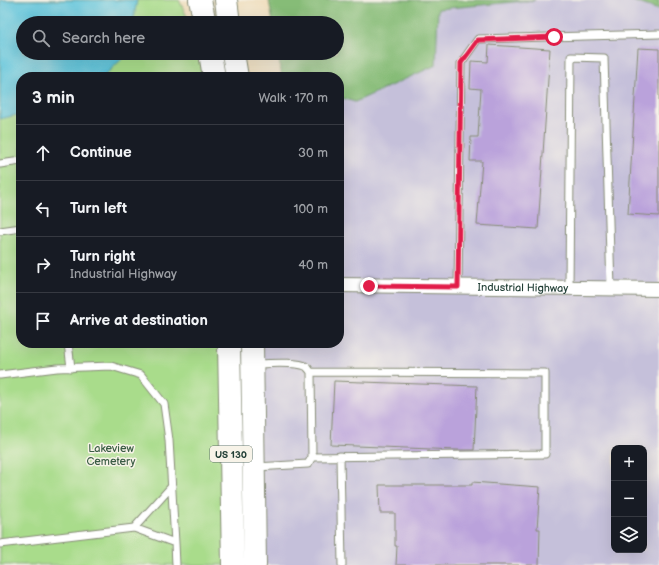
<!DOCTYPE html>
<meta charset="utf-8">
<style>
:root{--surface:#171b24;--page:#20242c;--text:#f1f3f6;--muted:#9ea1a6;--line:#363941}
body{margin:0;font-family:"Balsamiq Sans",sans-serif;background:var(--page);color:var(--text)}
.controls{position:absolute;right:12px;bottom:12px;display:grid;overflow:hidden;border-radius:8px;box-shadow:0 4px 16px #0002}
.controls button{width:36px;height:36px;display:grid;place-items:center;padding:0;border:0;border-bottom:1px solid var(--line);background:var(--surface);color:var(--text);font:20px sans-serif}
.stop{position:absolute;width:12px;height:12px;margin:-9px;border:3px solid #e11d48;border-radius:50%;background:#fff}
.stop.end{background:#e11d48;border-color:#fff;box-shadow:0 1px 4px #0008}
.list{margin:0;padding:0;list-style:none}
h2{display:flex;justify-content:space-between;align-items:center;height:52px;margin:0;padding:0 16px;font-size:17px}
h2 small{font-size:13px;font-weight:400;color:var(--muted)}
.list li{display:grid;grid-template-columns:26px 1fr auto;gap:12px;align-items:center;box-sizing:border-box;height:56px;padding:0 16px;border-top:1px solid var(--line)}
.list b{display:block;font-size:15px;white-space:nowrap}
.list p{margin:0;font-size:13px;white-space:nowrap;color:var(--muted)}
.list em{font-size:13px;font-style:normal;color:var(--muted)}
.icon{flex:none;width:22px;height:22px;fill:none;stroke:currentColor;stroke-width:2;stroke-linecap:round;stroke-linejoin:round}
.map{position:relative;flex:none;width:659px;height:565px;overflow:hidden}
.search{position:absolute;background:var(--surface);box-shadow:0 4px 16px #0002;left:16px;top:16px;width:328px;height:44px;display:flex;align-items:center;gap:10px;box-sizing:border-box;padding:0 14px;border-radius:22px;color:var(--muted);font-size:15px}
.panel{position:absolute;background:var(--surface);box-shadow:0 4px 16px #0002;left:16px;top:72px;width:328px;height:276px;border-radius:16px}
.map>svg:first-child{display:block}
.industrial{fill:#c5c0da;fill-rule:evenodd}
.green{fill:#a9dc8b;stroke:#648c60}
.forest{fill:#86bc77;stroke:#527c56}
.water{fill:#5ec4db;stroke:#3e8088}
.building{fill:#baa2db}
.lines{fill:none;stroke-linecap:round;stroke-linejoin:round}
.service-casing{stroke:#868c76;stroke-width:9}
.minor-casing{stroke:#868c76;stroke-width:16}
.trunk-casing{stroke:#868c76;stroke-width:24}
.service{stroke:#fff;stroke-width:7}
.minor{stroke:#fff;stroke-width:14}
.trunk{stroke:#fff;stroke-width:22}
.route{stroke:#e11d48;stroke-width:5}
.labels{text-anchor:middle;stroke-width:3;stroke-linejoin:round;paint-order:stroke}
.shield{fill:#f7f3e8;stroke:#60746a;stroke-width:1}
.shield-label{font-size:10px;font-weight:bold;fill:#1f3d34}
.street-label{font-size:11px;fill:#1f3d34;stroke:#f7f3e8}
.park-label{font-size:11px;fill:#3b5d45;stroke:#f7f3e8}
</style>
<div class="map">
<svg width="659" height="565" viewBox="0 0 659 565">
<rect width="100%" height="100%" fill="#f7f3e8"/>
<filter id="ink" filterUnits="userSpaceOnUse"><feTurbulence type="fractalNoise" baseFrequency=".025" numOctaves="2"/><feDisplacementMap in="SourceGraphic" scale="8" xChannelSelector="R" yChannelSelector="G"/><feConvolveMatrix kernelMatrix="1 2 1 2 8 2 1 2 1" color-interpolation-filters="sRGB"/></filter>
<filter id="wash" filterUnits="userSpaceOnUse"><feTurbulence type="fractalNoise" baseFrequency=".012" numOctaves="4" result="noise"/><feDisplacementMap in="SourceGraphic" scale="16" xChannelSelector="R" yChannelSelector="G"/><feGaussianBlur stdDeviation="0.9" result="paint"/><feColorMatrix in="noise" values="0 0 0 0 0 0 0 0 0 0 0 0 0 0 0 0 0 1.4 0 .05"/><feComposite in="paint" operator="in"/></filter>
<g filter="url(#wash)">
<rect width="100%" height="100%" fill="#eedcb9"/>
<path class="industrial" d="M535,0H630L659,10V565H255L252,343H339V86L438,9ZM614,448H644V550H614Z"/>
<path class="green" d="M0,0H179L190,23H23V53H203L214,77H21V343H229L233,565H0Z"/>
<path class="forest" d="M269,0H535L438,9L436,65L355,102L339,97V77H282L278,53H337V23H273Z
M630,0H659V10Z"/>
<path class="water" d="M0,0H137L133,23H23V53H128L103,77H21V114L0,119Z"/>
<g id="blocks">
<path class="building" d="M489,45L550,49L538,229L477,225L482,161H470L471,137H478L481,89L470,88L471,61L488,62Z
M638,48L659,49V216L628,214Z
M334,381L477,386L474,450H457L331,445Z
M472,482L540,487L537,529H540L539,565H396L397,546H395V513H380L379,485H472Z"/>
</g>
</g>
<g filter="url(#ink)">
<use href="#blocks" fill-opacity="0" stroke="#868c76" stroke-width="1"/>
<g class="lines">
<g class="service-casing">
<path id="service" d="M0,164L21,161
M0,231L21,228
M458,287L461,63L478,39L659,34
M569,288L571,57L604,58L611,288
M68,343L71,368
M255,364C266,364 297,361 307,367C308,368 310,371 311,372L312,457L308,464L256,467
M311,372L545,373V454L312,457
M0,375L57,368L111,366L141,375L164,404L169,440L175,543
M340,456L342,565
M134,528L172,486
M0,544L134,528L175,543L176,565"/>
</g>
<g class="minor-casing">
<g id="minor">
<path id="s1" d="M339,285L659,289"/>
</g>
</g>
<g class="trunk-casing">
<path id="trunk" d="M200,0L205,23
M226,0L229,23
M210,53L214,77
M233,53L237,77
M229,343L233,565
M252,343L255,565"/>
</g>
<use href="#service" class="service"/>
<use href="#minor" class="minor"/>
<use href="#trunk" class="trunk"/>
</g>
</g>
<g class="lines" filter="url(#ink)">
<path class="route" d="M369,286L458,287L461,63L478,40L554,37"/>
</g>
<g class="labels">
<rect class="shield" x="210" y="446" width="42" height="16" rx="3"/>
<g class="shield-label">
<text x="231" y="458">US 130</text>
</g>
<g class="street-label">
<text dy="4" stroke="none"><textPath href="#s1" startOffset="184">Industrial Highway</textPath></text>
</g>
<g class="park-label">
<text x="111" y="452">Lakeview<tspan x="111" dy="13">Cemetery</tspan></text>
</g>
</g>
</svg>
<div class="controls">
<button>+</button>
<button>−</button>
<button><svg class="icon" aria-label="layers" viewBox="0 0 24 24"><path d="M12 4l9 5-9 5-9-5zM3 14l9 5 9-5"/></svg></button>
</div>
<div class="stop" style="left:554px;top:37px"></div>
<div class="stop end" style="left:369px;top:286px"></div>
<div class="search"><svg class="icon" aria-label="search" viewBox="0 0 24 24"><circle cx="10" cy="10" r="6"/><path d="M15 15l6 6"/></svg>Search here</div>
<section class="panel">
<h2>3 min<small>Walk · 170 m</small></h2>
<ul class="list">
<li><svg class="icon" aria-label="ahead" viewBox="0 0 24 24"><path d="M12 20V5M6 11l6-6 6 6"/></svg><div><b>Continue</b></div><em>30 m</em></li>
<li><svg class="icon" aria-label="left" viewBox="0 0 24 24"><path d="M17 20v-9H6M10 6l-5 5 5 5"/></svg><div><b>Turn left</b></div><em>100 m</em></li>
<li><svg class="icon" aria-label="right" viewBox="0 0 24 24"><path d="M7 20v-9h11M14 6l5 5-5 5"/></svg><div><b>Turn right</b><p>Industrial Highway</p></div><em>40 m</em></li>
<li><svg class="icon" aria-label="arrive" viewBox="0 0 24 24"><path d="M6 21V4h12l-3 4 3 4H6"/></svg><div><b>Arrive at destination</b></div></li>
</ul>
</section>
</div>
